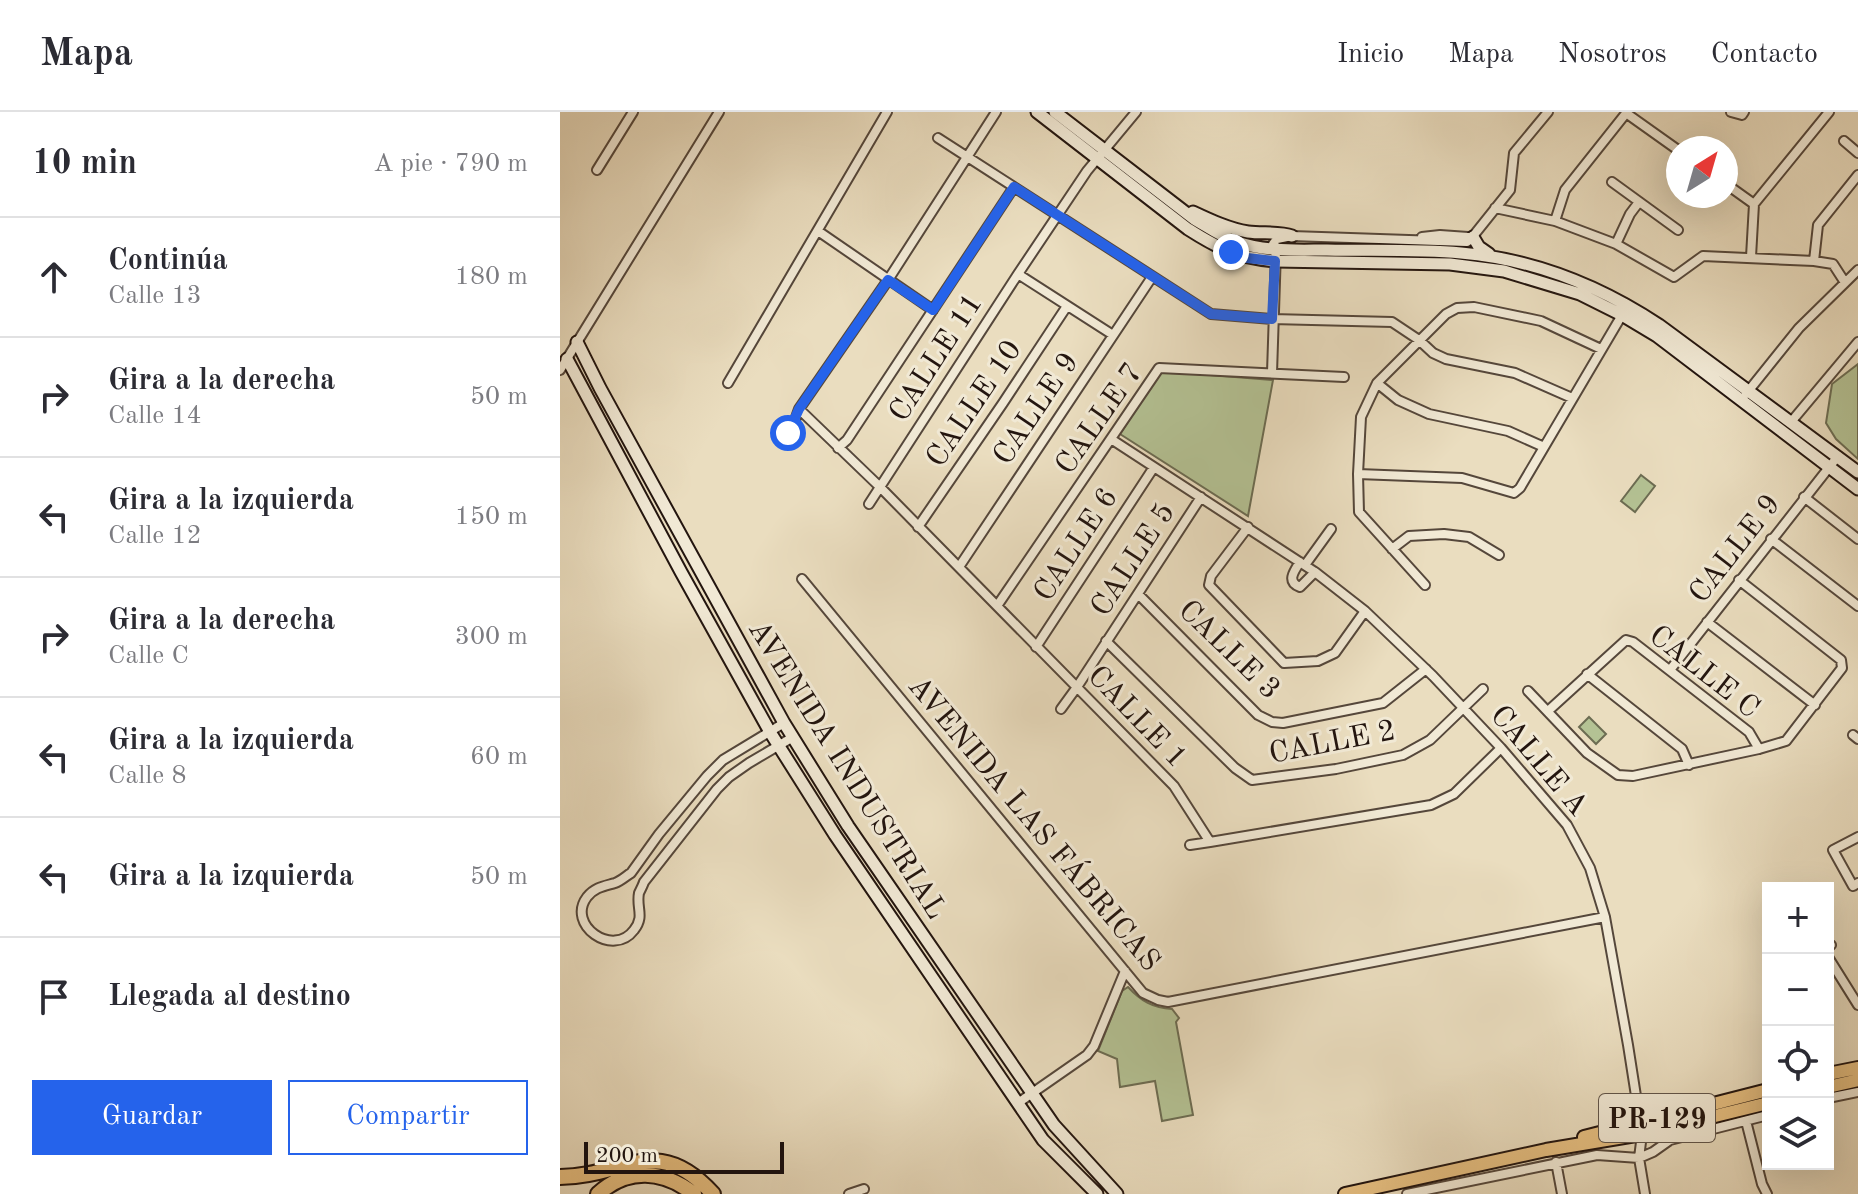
<!DOCTYPE html>
<html lang="es">
<meta charset="utf-8">
<style>
:root{--surface:#fff;--page:#f7f7f7;--text:#2b2b33;--muted:#7c7c81;--line:#e1e1e2;--accent:#2563eb}
body{margin:0;font-family:"Old Standard TT",serif;background:var(--page);color:var(--text)}
.controls{position:absolute;right:24px;bottom:24px;display:grid;overflow:hidden;border-radius:0px;box-shadow:0 8px 32px #0002}
.controls button{width:72px;height:72px;display:grid;place-items:center;padding:0;border:0;border-bottom:2px solid var(--line);background:var(--surface);color:var(--text);font:40px sans-serif}
.compass{position:absolute;left:1106px;top:24px;width:72px;height:72px;border-radius:50%;background:var(--surface);box-shadow:0 8px 32px #0002;rotate:37deg}
.scale{position:absolute;left:24px;bottom:20px;width:200px;box-sizing:border-box;padding-left:8px;border:4px solid #23150f;border-top:0;font-size:22px;line-height:28px;white-space:nowrap;color:#23150f;-webkit-text-stroke:6px #f1e9d5;paint-order:stroke}
.stop{position:absolute;width:24px;height:24px;margin:-18px;border:6px solid #2563eb;border-radius:50%;background:#fff}
.stop.end{background:#2563eb;border-color:#fff;box-shadow:0 2px 8px #0008}
.list{margin:0;padding:0;list-style:none}
h2{display:flex;justify-content:space-between;align-items:center;height:104px;margin:0;padding:0 32px;font-size:34px}
h2 small{font-size:26px;font-weight:400;color:var(--muted)}
.list li{display:grid;grid-template-columns:52px 1fr auto;gap:24px;align-items:center;box-sizing:border-box;height:120px;padding:0 32px;border-top:2px solid var(--line)}
.list b{display:block;font-size:30px;white-space:nowrap}
.list p{margin:0;font-size:26px;white-space:nowrap;color:var(--muted)}
.list em{font-size:26px;font-style:normal;color:var(--muted)}
.actions{display:flex;gap:16px;padding:24px 32px}
.actions a{flex:1;padding:18px 0;border:2px solid var(--accent);border-radius:0px;text-align:center;font-size:28px;color:var(--accent)}
.actions .main{background:var(--accent);color:#fff}
.icon{flex:none;width:44px;height:44px;fill:none;stroke:currentColor;stroke-width:2;stroke-linecap:round;stroke-linejoin:round}
.map{position:relative;flex:none;width:1298px;height:1082px;overflow:hidden}
header{display:flex;align-items:center;gap:48px;box-sizing:border-box;height:112px;padding:0 40px;background:var(--surface);border-bottom:2px solid var(--line)}
header strong{font-size:38px}
nav{display:flex;gap:44px;margin-inline-start:auto;font-size:28px}
main{display:flex}
aside{flex:1;background:var(--surface)}
.map>svg:first-child{display:block}
.green{fill:#b4c294;stroke:#6c6c52;stroke-width:2}
.lines{fill:none;stroke-linecap:round;stroke-linejoin:round}
.street-casing{stroke:#55473b;stroke-width:12}
.secondary-casing{stroke:#23150f;stroke-width:15}
.primary-casing{stroke:#23150f;stroke-width:16}
.highway-casing{stroke:#23150f;stroke-width:18}
.street{stroke:#f1e9d5;stroke-width:8}
.secondary{stroke:#f1e9d5;stroke-width:11}
.primary{stroke:#e5be80;stroke-width:12}
.highway{stroke:#e5be80;stroke-width:14}
.route{stroke:#2563eb;stroke-width:10}
.labels{text-anchor:middle;stroke-width:6;stroke-linejoin:round;paint-order:stroke}
.shield{fill:#f1e9d5;stroke:#61554a;stroke-width:2}
.shield-label{font-size:28px;font-weight:bold;fill:#23150f}
.street-label{font-size:30px;fill:#23150f;stroke:#f1e9d5}
</style>
<header>
<strong>Mapa</strong>
<nav><a>Inicio</a><a>Mapa</a><a>Nosotros</a><a>Contacto</a></nav>
</header>
<main>
<aside>
<h2>10 min<small>A pie · 790 m</small></h2>
<ul class="list">
<li><svg class="icon" aria-label="ahead" viewBox="0 0 24 24"><path d="M12 20V5M6 11l6-6 6 6"/></svg><div><b>Continúa</b><p>Calle 13</p></div><em>180 m</em></li>
<li><svg class="icon" aria-label="right" viewBox="0 0 24 24"><path d="M7 20v-9h11M14 6l5 5-5 5"/></svg><div><b>Gira a la derecha</b><p>Calle 14</p></div><em>50 m</em></li>
<li><svg class="icon" aria-label="left" viewBox="0 0 24 24"><path d="M17 20v-9H6M10 6l-5 5 5 5"/></svg><div><b>Gira a la izquierda</b><p>Calle 12</p></div><em>150 m</em></li>
<li><svg class="icon" aria-label="right" viewBox="0 0 24 24"><path d="M7 20v-9h11M14 6l5 5-5 5"/></svg><div><b>Gira a la derecha</b><p>Calle C</p></div><em>300 m</em></li>
<li><svg class="icon" aria-label="left" viewBox="0 0 24 24"><path d="M17 20v-9H6M10 6l-5 5 5 5"/></svg><div><b>Gira a la izquierda</b><p>Calle 8</p></div><em>60 m</em></li>
<li><svg class="icon" aria-label="left" viewBox="0 0 24 24"><path d="M17 20v-9H6M10 6l-5 5 5 5"/></svg><div><b>Gira a la izquierda</b></div><em>50 m</em></li>
<li><svg class="icon" aria-label="arrive" viewBox="0 0 24 24"><path d="M6 21V4h12l-3 4 3 4H6"/></svg><div><b>Llegada al destino</b></div></li>
</ul>
<div class="actions"><a class="main">Guardar</a><a>Compartir</a></div>
</aside>
<div class="map">
<svg width="1298" height="1082" viewBox="0 0 1298 1082">
<rect width="100%" height="100%" fill="#eaddbf"/>
<filter id="stains"><feTurbulence type="fractalNoise" baseFrequency=".0025" numOctaves="4"/><feColorMatrix values="0 0 0 0 .2 0 0 0 0 .09 0 0 0 0 .02 0 0 0 .5 -.17"/></filter>
<radialGradient id="worn" r=".72"><stop offset=".6" stop-color="#630" stop-opacity="0"/><stop offset="1" stop-color="#630" stop-opacity=".3"/></radialGradient>
<path class="green" d="M1298,252V347L1276,327L1266,311L1272,272Z
M601,259L713,268L688,404L560,322Z
M1081,363L1095,374L1075,400L1061,389Z
M1029,605L1046,622L1036,632L1019,615Z
M568,875C581,889 593,896 612,897L619,906L616,910L633,1003L602,1009L595,969L560,975L557,947L538,939L562,879Z"/>
<g class="lines">
<g class="street-casing">
<path id="street" d="M1171,0L1182,3L1184,0
M1066,1L1118,38
M378,26L651,202L712,207L832,210L859,228L873,241L886,247L955,261L1012,286
M1284,29L1298,41
M37,58L73,0
M1052,70L1118,118
M1166,72L1194,92
M935,96L995,109L1056,132L1114,165L1143,144L1254,149L1273,152L1284,169
M995,109L1005,78L1067,0
M258,119L373,198
M862,125L880,123L908,125
M1056,132L1070,102L1079,90
M1191,145L1194,92L1269,0
M1254,149L1258,113L1298,63
M458,162L553,223
M0,258L159,0
M712,261L716,138L713,132L717,127L732,124L907,130L910,128L950,78L954,41L988,0
M168,271L327,0
M817,271L838,288L869,302L948,319L984,335
M1186,282L1239,216L1298,158
M239,297L320,375L614,674L650,730L871,693L894,682L941,636
M1231,310L1298,230
M228,321L234,311L239,297L328,168L436,0
M551,327L755,460L805,499L873,564L941,636L1007,713L1030,756L1045,805L1068,933L1082,1022L1079,1046L1085,1082
M278,336L287,328L454,75
M798,362L902,366L954,381L960,376L1062,203
M1244,385L1298,427
M309,392L458,162L527,59L576,0
M358,415L443,291L507,194
M688,415L651,464L649,473L724,551L758,549L775,541L805,499
M1211,427L1298,494
M832,437L849,424L884,422L909,425L939,443
M740,450C734,459 726,470 740,475L755,460
M745,453L771,417
M399,455L592,165
M242,467L583,881L598,888L608,890L1045,805
M865,473L799,400L798,362L801,305L817,271L886,202L897,196L914,195L981,209L1041,237
M578,482L698,603L712,610L723,611L823,591L866,557
M437,494L599,256L784,265
M1147,510L1255,593
M546,529L675,656L692,668L776,657L843,643L870,628L923,577
M476,535L594,355
M1110,558L1278,344
M1027,562L1122,637L1129,653
M968,579L1027,641L1058,663L1073,664L1199,637L1226,629L1282,556L1281,548L1179,468
M501,597L517,575L641,385
M988,599L1066,528L1073,530L1189,620L1199,637
M224,611L163,648L147,664L99,722L71,761C66,764 61,769 55,771C45,774 35,775 27,785C6,813 53,846 74,818C85,804 76,796 79,781C80,779 83,773 84,770L157,677L169,665L189,651L233,625
M1293,623L1298,627
M1298,725L1273,738L1293,774L1298,771
M630,733L650,730
M1268,835L1271,833
M1268,845L1298,893
M1268,986L1298,980
M458,991L527,943L534,934L565,859
M1186,1009L1202,1072L1207,1082
M996,1050L1002,1082
M289,1082L304,1077
M847,1082L1037,1043L1079,1046L1093,1040L1110,1028L1208,1003"/>
</g>
<g class="secondary-casing">
<path id="secondary" d="M477,0L628,117C661,138 676,145 715,149L890,152L944,159L1020,182L1062,203L1097,224L1298,377
M495,0L634,107C648,115 662,125 677,130C706,140 737,138 767,138C811,139 857,137 901,141C972,147 1040,174 1099,213L1298,360
M633,100C650,108 669,117 688,120C702,122 719,119 732,124
M913,125L919,135L929,142
M17,230L40,276L224,611L288,714L494,1013L557,1082
M7,247L121,460L210,620L275,723L483,1028L537,1082"/>
</g>
<g class="primary-casing">
<path id="primary" d="M1268,962L1298,956
M1268,975L1298,968
M1024,1025L1208,978
M785,1082L986,1038L1082,1022L1208,991"/>
</g>
<g class="highway-casing">
<path id="highway" d="M0,1065C63,1065 97,1020 153,1082
M38,1082C68,1055 103,1058 134,1082"/>
</g>
<use href="#street" class="street"/>
<use href="#secondary" class="secondary"/>
<use href="#primary" class="primary"/>
<use href="#highway" class="highway"/>
</g>
<g class="lines">
<path class="route" d="M228,321L239,297L328,168L373,198L454,75L651,202L712,207L715,149L687,146L671,140"/>
</g>
<g class="labels">
<rect class="shield" x="1039" y="982" width="116" height="48" rx="6"/>
<g class="shield-label">
<text x="1097" y="1016">PR-129</text>
</g>
<g class="street-label">
<text transform="translate(375 245) rotate(-57)" y="10">CALLE 11</text>
<text transform="translate(413 291) rotate(-56)" y="10">CALLE 10</text>
<text transform="translate(475 296) rotate(-56)" y="10">CALLE 9</text>
<text transform="translate(538 306) rotate(-55)" y="10">CALLE 7</text>
<text transform="translate(515 432) rotate(-57)" y="10">CALLE 6</text>
<text transform="translate(1174 436) rotate(-52)" y="10">CALLE 9</text>
<text transform="translate(572 447) rotate(-57)" y="10">CALLE 5</text>
<text transform="translate(670 537) rotate(44)" y="10">CALLE 3</text>
<text transform="translate(1145 559) rotate(38)" y="10">CALLE C</text>
<text transform="translate(578 604) rotate(46)" y="10">CALLE 1</text>
<text transform="translate(772 629) rotate(-11)" y="10">CALLE 2</text>
<text transform="translate(980 648) rotate(50)" y="10">CALLE A</text>
<text transform="translate(288 657) rotate(58)" y="10">AVENIDA INDUSTRIAL</text>
<text transform="translate(475 711) rotate(50)" y="10">AVENIDA LAS FÁBRICAS</text>
</g>
</g>
<rect width="100%" height="100%" filter="url(#stains)"/>
<rect width="100%" height="100%" fill="url(#worn)"/>
</svg>
<div class="controls">
<button>+</button>
<button>−</button>
<button><svg class="icon" aria-label="locate" viewBox="0 0 24 24"><circle cx="12" cy="12" r="6"/><path d="M12 2v4M12 18v4M2 12h4M18 12h4"/></svg></button>
<button><svg class="icon" aria-label="layers" viewBox="0 0 24 24"><path d="M12 4l9 5-9 5-9-5zM3 14l9 5 9-5"/></svg></button>
</div>
<svg class="compass" viewBox="-18 -18 36 36"><path d="M0-13l5 13h-10z" fill="#e53935"/><path d="M0 13l5-13h-10z" fill="#7c7c81"/></svg>
<div class="scale">200 m</div>
<div class="stop" style="left:228px;top:321px"></div>
<div class="stop end" style="left:671px;top:140px"></div>
</div>
</main>
